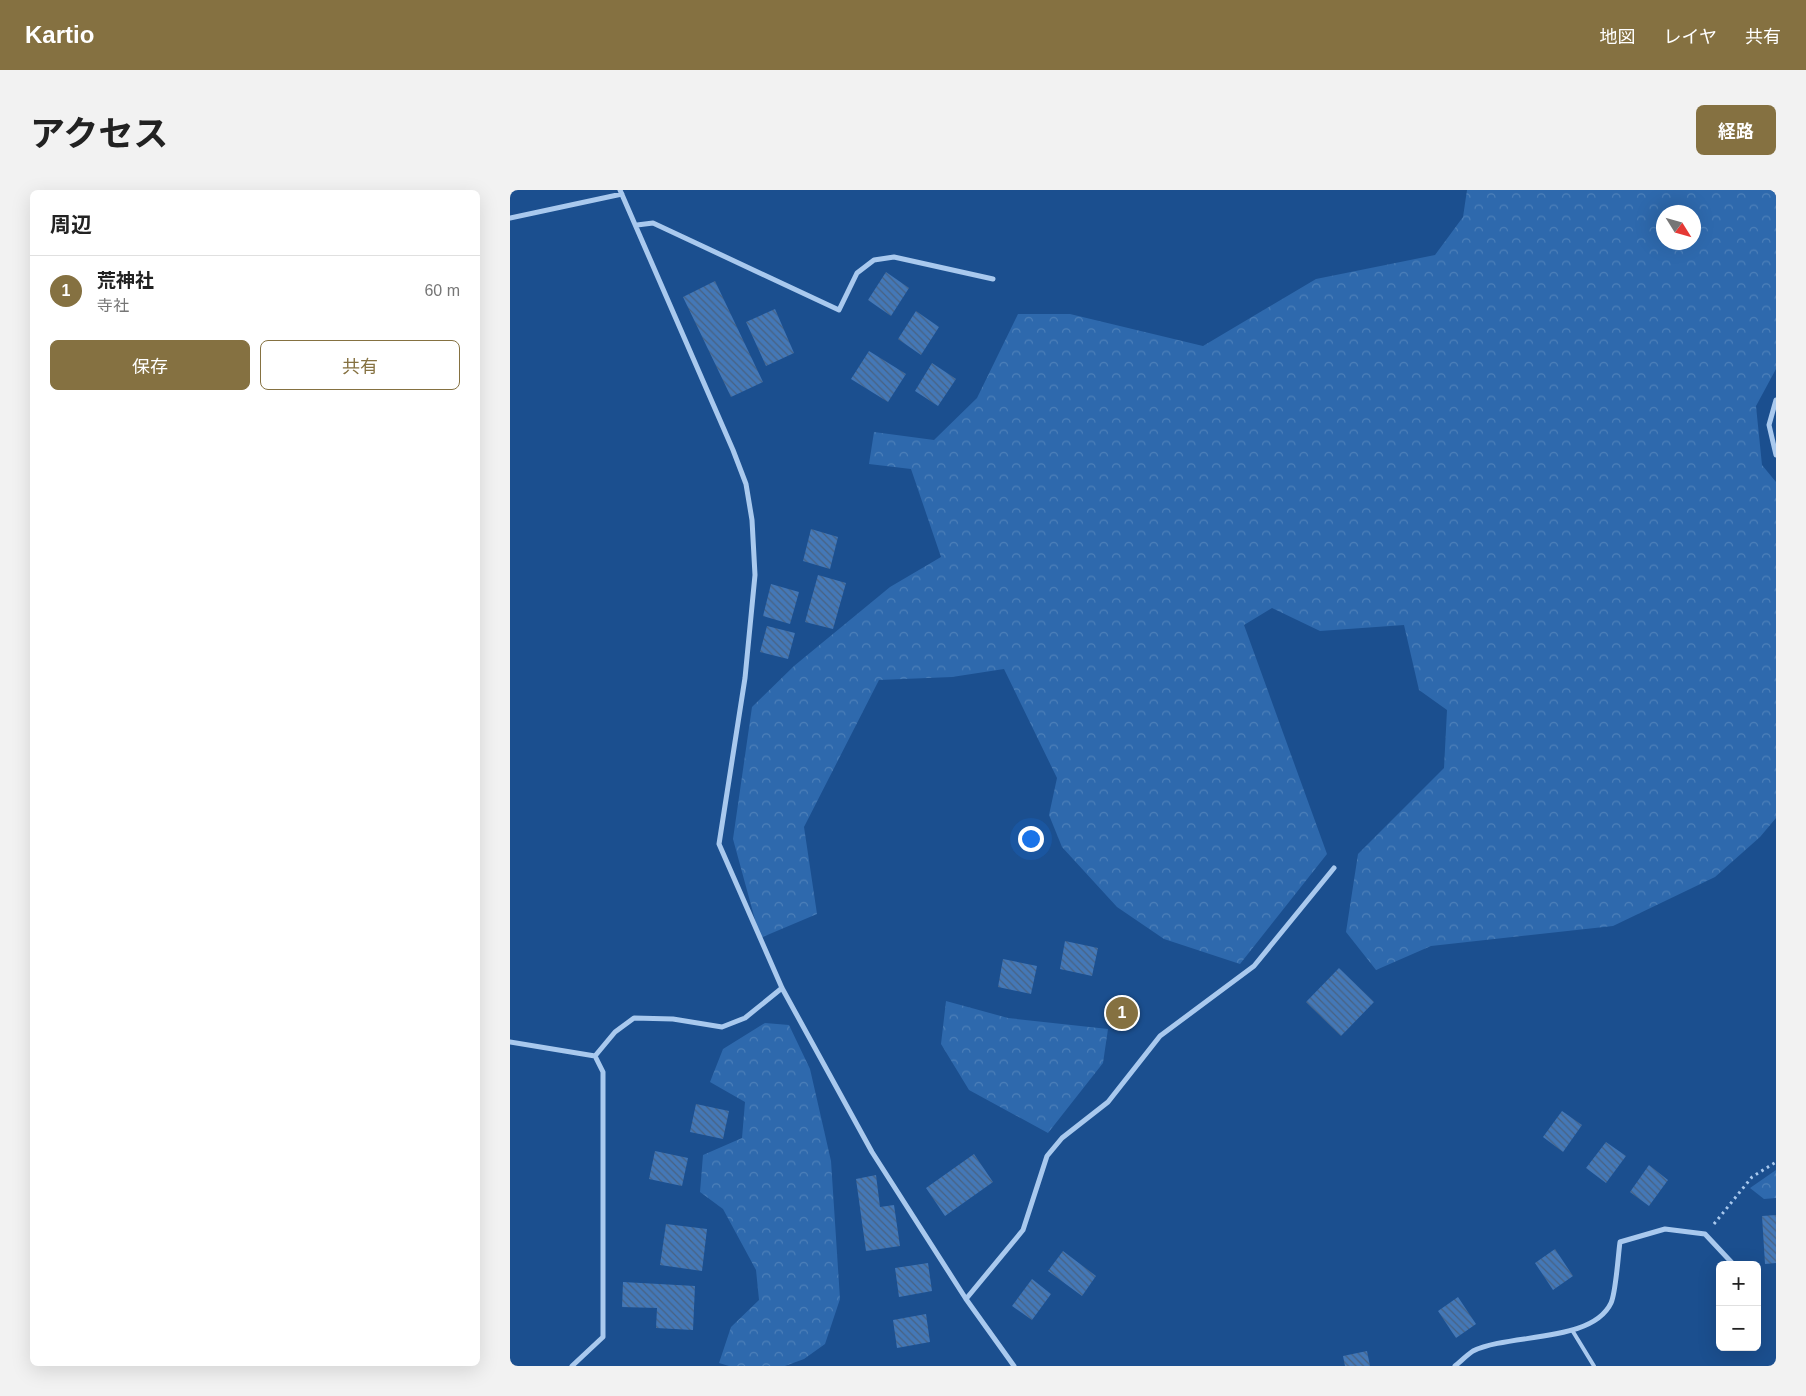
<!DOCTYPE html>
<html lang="ja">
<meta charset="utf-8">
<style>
:root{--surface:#fff;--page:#f2f2f2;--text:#222;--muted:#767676;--line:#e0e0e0;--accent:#857141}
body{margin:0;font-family:Helvetica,"Noto Sans JP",sans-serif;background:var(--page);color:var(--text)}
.controls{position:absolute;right:15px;bottom:15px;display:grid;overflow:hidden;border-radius:8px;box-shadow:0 5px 20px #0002}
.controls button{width:45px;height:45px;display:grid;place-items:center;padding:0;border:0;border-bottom:1px solid var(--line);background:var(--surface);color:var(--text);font:25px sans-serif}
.compass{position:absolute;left:1146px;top:15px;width:45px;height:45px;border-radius:50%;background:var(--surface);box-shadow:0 5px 20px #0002;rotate:127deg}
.you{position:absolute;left:520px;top:648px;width:18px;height:18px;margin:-12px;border:4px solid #fff;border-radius:50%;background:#1a73e8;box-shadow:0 0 0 8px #1a73e833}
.badge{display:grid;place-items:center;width:32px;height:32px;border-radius:50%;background:var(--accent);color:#fff;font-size:16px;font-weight:700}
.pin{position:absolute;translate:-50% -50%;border:2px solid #fff;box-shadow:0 1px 5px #0006}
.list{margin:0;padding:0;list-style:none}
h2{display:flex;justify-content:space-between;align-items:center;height:65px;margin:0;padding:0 20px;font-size:21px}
h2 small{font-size:16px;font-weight:400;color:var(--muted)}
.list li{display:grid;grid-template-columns:32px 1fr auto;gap:15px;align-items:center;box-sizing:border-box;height:70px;padding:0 20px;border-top:1px solid var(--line)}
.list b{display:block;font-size:19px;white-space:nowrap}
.list p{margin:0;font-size:16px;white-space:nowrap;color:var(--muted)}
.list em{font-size:16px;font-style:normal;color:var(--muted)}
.actions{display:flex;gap:10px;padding:15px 20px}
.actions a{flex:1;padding:11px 0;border:1px solid var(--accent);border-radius:8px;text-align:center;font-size:18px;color:var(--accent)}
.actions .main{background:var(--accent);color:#fff}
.map{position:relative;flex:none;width:1266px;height:1176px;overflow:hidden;border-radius:8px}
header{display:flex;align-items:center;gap:30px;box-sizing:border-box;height:70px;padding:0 25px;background:var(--accent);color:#fff}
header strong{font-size:24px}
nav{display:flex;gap:28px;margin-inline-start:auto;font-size:18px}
.intro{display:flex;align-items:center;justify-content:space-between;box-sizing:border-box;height:120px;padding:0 30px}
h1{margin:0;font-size:35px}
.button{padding:12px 22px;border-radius:8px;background:var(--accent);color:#fff;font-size:18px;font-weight:700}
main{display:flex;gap:30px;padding:0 30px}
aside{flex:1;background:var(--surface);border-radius:8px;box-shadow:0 5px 20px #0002}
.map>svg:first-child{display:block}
.forest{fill:url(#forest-crowns);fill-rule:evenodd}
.building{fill:url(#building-back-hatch)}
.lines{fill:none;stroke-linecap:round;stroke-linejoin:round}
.path{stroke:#a9c9ee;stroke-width:3;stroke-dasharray:2.5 4;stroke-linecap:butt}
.service{stroke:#a9c9ee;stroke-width:4}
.minor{stroke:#a9c9ee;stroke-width:5}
</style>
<header>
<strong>Kartio</strong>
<nav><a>地図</a><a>レイヤ</a><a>共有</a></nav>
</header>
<div class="intro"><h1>アクセス</h1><a class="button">経路</a></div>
<main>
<aside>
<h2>周辺<small></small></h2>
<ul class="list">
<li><span class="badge">1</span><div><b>荒神社</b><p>寺社</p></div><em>60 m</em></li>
</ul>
<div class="actions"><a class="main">保存</a><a>共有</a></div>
</aside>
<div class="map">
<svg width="1266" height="1176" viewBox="0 0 1266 1176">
<defs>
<pattern id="forest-crowns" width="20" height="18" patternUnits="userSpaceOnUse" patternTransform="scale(1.25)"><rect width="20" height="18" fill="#2e69ad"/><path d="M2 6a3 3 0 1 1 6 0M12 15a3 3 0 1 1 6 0" fill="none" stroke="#4d80b9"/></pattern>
<pattern id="building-back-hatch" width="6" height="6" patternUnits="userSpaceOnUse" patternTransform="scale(1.25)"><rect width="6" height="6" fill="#4478b7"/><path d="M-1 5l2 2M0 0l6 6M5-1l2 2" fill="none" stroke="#486282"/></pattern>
</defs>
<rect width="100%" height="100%" fill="#1b4f8f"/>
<path class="forest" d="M957,0H1266V179L1246,216L1252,275L1266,292V628L1250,647L1205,687L1103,736L921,756L866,780L836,742L848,664L934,578L937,520L909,500L894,435L810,441L762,418L734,435L817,664L730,774L654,749L607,717L552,657L539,625L547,588L494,479L442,487L369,490L294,637L307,724L250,748L223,649L242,517L284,476L380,397L431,367L401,279L359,274L364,242L424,250L467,208L508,124H560L693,156L806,89L925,65L953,27ZM1154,22H1184V52H1154Z
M436,811L498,828L598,839L593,873L538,943L459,900L431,854Z
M255,833L279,835L300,879L321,971L330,1109L315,1154L294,1169L275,1176H219L209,1173L221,1137L249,1110L246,1080L213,1019L190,1002L193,965L232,948L235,912L200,892L213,859Z
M1266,980V1008L1254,1009L1240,998Z"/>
<path class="building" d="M376,82L399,98L381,126L358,110Z
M205,91L253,192L221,207L173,107Z
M265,119L284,163L256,176L236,132Z
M406,121L429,137L411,165L388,149Z
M359,161L396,184L378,212L341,189Z
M422,173L446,189L428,216L405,201Z
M301,339L328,347L320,379L293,371Z
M308,385L336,393L323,439L295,432Z
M261,394L289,402L280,434L253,426Z
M257,436L285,443L278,469L250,462Z
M555,751L588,758L582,786L550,779Z
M493,769L527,776L521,804L488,797Z
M829,778L864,812L831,846L796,812Z
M186,914L219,921L213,949L180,942Z
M1052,921L1072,935L1053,962L1033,947Z
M1096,952L1116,966L1096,993L1076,978Z
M145,961L178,968L172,996L139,989Z
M464,964L483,992L435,1026L416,998Z
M1139,975L1158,990L1139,1016L1120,1002Z
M366,985L370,1017L384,1015L390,1056L356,1061L346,989Z
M1266,1025V1073L1255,1074L1252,1026Z
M156,1034L197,1039L192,1081L150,1075Z
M1045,1059L1063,1086L1043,1100L1025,1073Z
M553,1061L586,1086L572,1106L538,1081Z
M418,1073L422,1101L389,1107L385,1078Z
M522,1089L541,1104L522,1130L502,1116Z
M113,1092L185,1096L183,1140L146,1138L147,1118L112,1117Z
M948,1107L966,1134L946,1148L928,1121Z
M416,1124L420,1152L387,1158L383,1130Z
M857,1161L860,1176H835L833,1166Z"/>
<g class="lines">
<path class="path" d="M1204,1034L1242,987L1266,972"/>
<path class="service" d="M1062,1140L1084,1176"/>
<path class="minor" d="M110,0L223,260L236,294L242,330L245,385L235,488L209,654L272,798L362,962L456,1109L504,1176
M0,28L112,4
M127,35L143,33L329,120L347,83L364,70L384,67L483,89
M1266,210L1259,235L1266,265
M0,852L85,866L93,882V1147L62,1176
M85,866L105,842L124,828L163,829L212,837L235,828L272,798
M456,1109L513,1040L537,966L552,948L598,912L650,846L744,776L824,678
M945,1176C951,1171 957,1165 963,1161C1000,1143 1082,1153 1101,1113C1106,1102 1108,1066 1110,1052L1155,1039L1195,1044L1224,1075"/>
</g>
</svg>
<div class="controls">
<button>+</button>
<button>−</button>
</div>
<svg class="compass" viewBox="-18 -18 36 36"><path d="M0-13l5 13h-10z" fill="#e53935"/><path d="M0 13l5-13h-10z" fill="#767676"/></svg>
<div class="you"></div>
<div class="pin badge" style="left:612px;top:823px">1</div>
</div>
</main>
